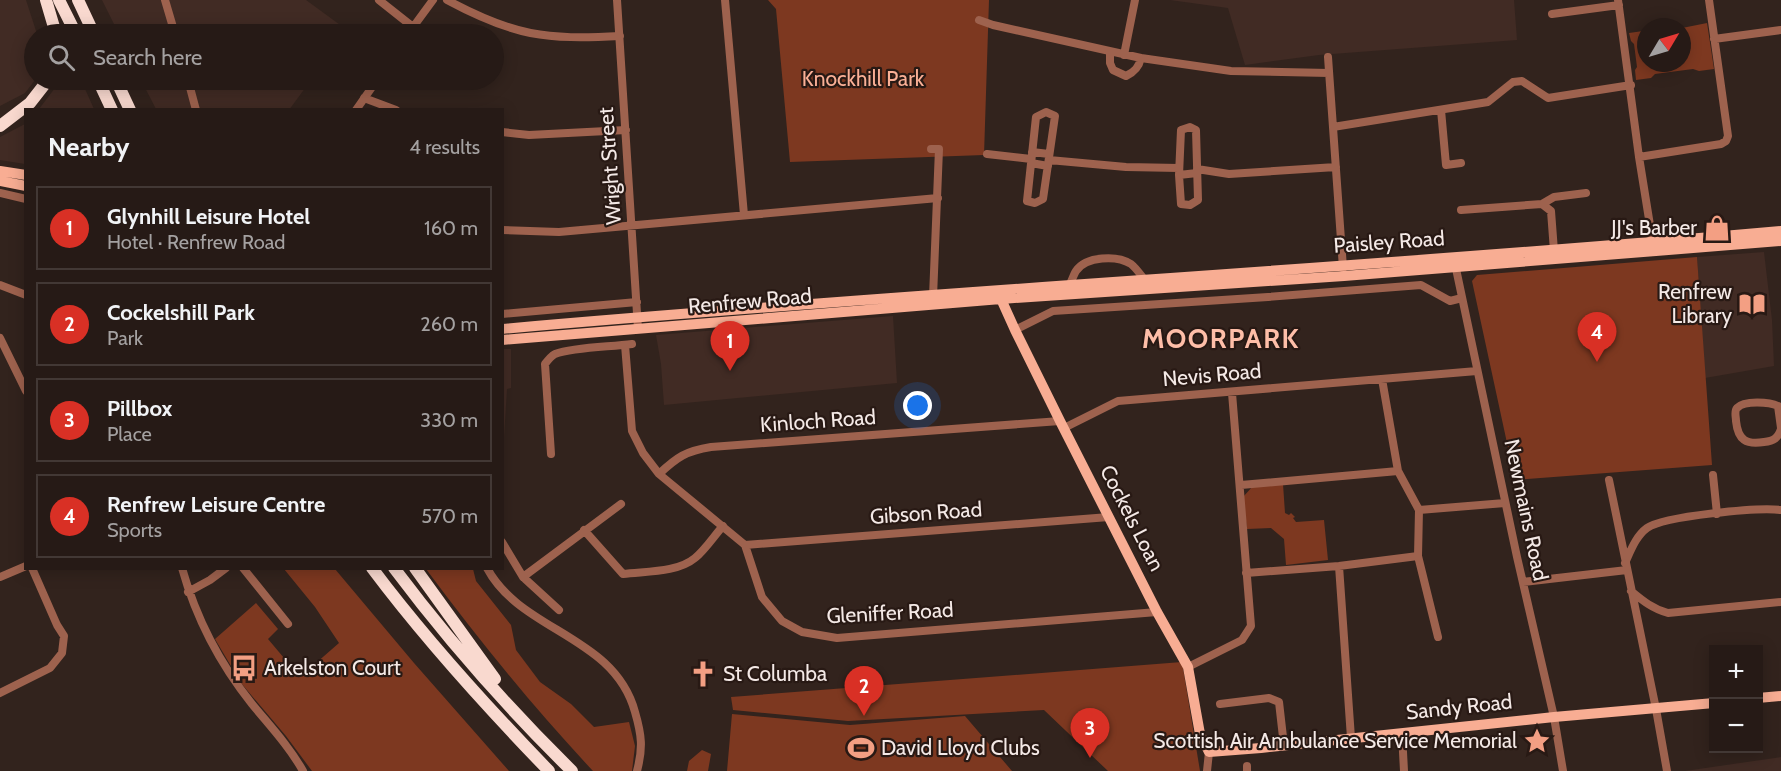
<!DOCTYPE html>
<meta charset="utf-8">
<style>
:root{--surface:#261a16;--page:#322723;--text:#f1f3f6;--muted:#a4a1a1;--line:#423835;--accent:#d93025}
body{margin:0;font-family:Cabin,sans-serif;background:var(--page);color:var(--text)}
.controls{position:absolute;right:18px;bottom:18px;display:grid;overflow:hidden;border-radius:0px;box-shadow:0 3px 15px #0003}
.controls button{width:54px;height:54px;display:grid;place-items:center;padding:0;border:0;border-bottom:2px solid var(--line);background:var(--surface);color:var(--text);font:30px sans-serif}
.compass{position:absolute;left:1637px;top:18px;width:54px;height:54px;border-radius:50%;background:var(--surface);box-shadow:0 3px 15px #0003;rotate:52deg}
.you{position:absolute;left:918px;top:406px;width:21px;height:21px;margin:-15px;border:4px solid #fff;border-radius:50%;background:#1a73e8;box-shadow:0 0 0 9px #1a73e833}
.badge{display:grid;place-items:center;width:39px;height:39px;border-radius:50%;background:var(--accent);color:#fff;font-size:20px;font-weight:700}
.pin{position:absolute;translate:-50% -50px;filter:drop-shadow(0 2px 3px #0008)}
.pin::after{content:'';position:absolute;top:32px;width:21px;height:18px;background:inherit;clip-path:polygon(0 0,100% 0,50% 100%)}
.list{margin:0;padding:0;list-style:none}
h2{display:flex;justify-content:space-between;align-items:center;height:78px;margin:0;padding:0 24px;font-size:26px}
h2 small{font-size:20px;font-weight:400;color:var(--muted)}
.list li{display:grid;grid-template-columns:39px 1fr auto;gap:18px;align-items:center;box-sizing:border-box;height:84px;margin:0 12px 12px;padding:0 12px;border:2px solid var(--line);border-radius:0px}
.list b{display:block;font-size:22px;white-space:nowrap}
.list p{margin:0;font-size:20px;white-space:nowrap;color:var(--muted)}
.list em{font-size:20px;font-style:normal;color:var(--muted)}
.icon{flex:none;width:33px;height:33px;fill:none;stroke:currentColor;stroke-width:2;stroke-linecap:round;stroke-linejoin:round}
.map{position:relative;flex:none;width:1781px;height:771px;overflow:hidden}
.search{position:absolute;background:var(--surface);box-shadow:0 3px 15px #0003;left:24px;top:24px;width:480px;height:66px;display:flex;align-items:center;gap:15px;box-sizing:border-box;padding:0 21px;border-radius:33px;color:var(--muted);font-size:22px}
.panel{position:absolute;background:var(--surface);box-shadow:0 3px 15px #0003;left:24px;top:108px;width:480px;height:462px;border-radius:0px}
.map>svg:first-child{display:block}
.built{fill:#412b24}
.green{fill:#7d3820}
.lines{fill:none;stroke-linecap:round;stroke-linejoin:round}
.minor{stroke:#9e624e;stroke-width:8}
.major{stroke:#f8ad93;stroke-width:10}
.highway{stroke:#f9d9cf;stroke-width:12}
.labels{text-anchor:middle;stroke-width:4.5;stroke-linejoin:round;paint-order:stroke}
.park-label{font-size:21px;fill:#fbb096;stroke:#281914}
.street-label{font-size:21px;fill:#f4e9e6;stroke:#281914}
.poi-label{font-size:21px;fill:#f4e9e6;stroke:#281914;text-anchor:end}
.district-label{font-size:27px;font-weight:bold;letter-spacing:1.5px;fill:#febea8;stroke:#281914}
</style>
<div class="map">
<svg width="1781" height="771" viewBox="0 0 1781 771">
<rect width="100%" height="100%" fill="#32231d"/>
<path class="built" d="M0,0H26L37,34H34L35,80L25,93L0,106Z
M102,0H306L347,30L344,34H119Z
M1170,0H1514L1517,40L1319,55L1245,65L1228,8Z
M58,80H81L94,109H39L55,88Z
M141,80H311L289,110L156,109Z
M25,124V164L0,160V137Z
M1764,252L1772,320L1774,366L1705,378L1697,257Z
M893,316L897,383L664,405L661,364L656,335Z
M503,349H511V388L507,389L504,438L503,439Z
M1781,757V771H1685Z"/>
<path class="green" d="M768,0H989L984,155L790,162L776,9Z
M1707,23L1714,69L1699,71L1693,69L1655,74L1651,78L1636,80L1635,70L1637,67L1634,44L1631,41L1629,33L1643,31L1646,33V63H1682V28Z
M1697,257L1712,465L1515,480L1472,281L1477,275Z
M1283,484L1285,513L1289,515L1291,513L1295,517L1293,518L1296,522L1324,520L1328,560L1286,565L1284,539L1271,528L1247,529L1243,497L1253,486Z
M284,569H335L414,663L509,771H312L286,736L241,683L215,639L256,603L278,629L268,639L300,677L339,643L315,607Z
M426,569H473L476,581L511,625L516,650L540,682L571,704L594,727L629,722L635,746L632,771H593C533,707 478,639 426,569Z
M1182,662L1200,771H1108L1044,710L848,721L733,710L731,697Z
M732,714L850,725L965,716L1012,771H727Z
M702,750L711,754L708,771H687L689,761Z"/>
<g class="lines">
<path class="minor" d="M165,0L175,34
M379,0L413,27
M447,0C514,36 545,40 620,36
M617,0L638,329
M725,0L744,215
M1618,0L1639,157L1721,144L1726,141L1728,136L1709,0
M1552,14L1619,5
M979,20L993,25L1141,58L1231,71L1329,73
M408,34L433,0
M1714,39L1781,30
M1110,52V63L1113,70L1126,76C1135,72 1139,67 1141,58
M1124,55L1135,0
M1328,57L1343,268
M188,80L196,110
M364,98L396,110
M356,110L377,80
M1441,110L1446,165L1461,163
M1046,112L1055,116L1043,199L1035,203L1027,201L1036,117Z
M1190,127L1196,130L1198,200L1190,205L1181,204L1179,175L1181,130Z
M1333,127L1488,102L1513,82L1522,81L1548,98L1631,85
M502,132L529,135L626,130
M931,149H939L933,297
M1032,152L1049,154
M987,154L1031,159
M1639,157L1653,244
M1049,160L1126,167L1179,168
M1031,163L1048,166
M1197,169L1229,174L1336,167
M1179,175L1197,173
M0,193L26,199
M1542,204L1551,211L1554,251
M1461,210L1542,204L1554,197L1586,193
M502,230L559,232L938,198
M1455,264L1517,557L1554,717L1563,771
M1070,284C1072,280 1074,274 1076,271C1086,256 1117,255 1131,264C1136,268 1140,274 1144,279
M0,285L26,295
M502,314L637,302
M1015,330L1053,311L1268,297L1421,285L1450,301L1462,298
M0,338L26,391
M625,345L632,431L643,453L659,474L745,545L762,597L782,621L802,632L837,638L1157,612
M1382,379L1398,471L1419,510L1418,556L1438,637
M1778,406C1770,402 1744,400 1737,408C1734,411 1736,417 1736,421C1738,440 1746,445 1764,442C1774,441 1778,438 1781,429
M1778,406L1781,428
M1064,428L1118,401L1477,371
M551,454L545,364C548,360 551,356 555,354C575,347 610,347 632,344
M659,474C677,457 686,451 711,447L1060,421
M1713,475L1717,514
M1609,480L1656,709L1667,771
M1241,485L1398,471
M1419,510L1505,503
M584,530L623,574C645,571 677,573 695,558C705,550 714,536 723,526
M502,542L523,577L559,610
M745,545L1109,517
M1625,563C1631,550 1636,536 1647,528C1664,516 1759,507 1781,510
M1339,566L1351,738
M182,568C196,618 220,664 252,704C270,726 289,746 303,771
M243,568L288,624
M487,568C521,632 614,635 635,712C642,736 643,748 637,771
M1246,573L1339,566L1418,556
M0,577L26,566
M523,577L621,504
M1523,582L1627,570
M1631,591C1643,601 1653,609 1668,613L1781,602
M188,592L210,580L226,568
M1188,667L1242,640L1251,626L1232,393
M0,693L50,668L62,653L64,636L57,625L32,568
M1220,704L1269,698L1279,702L1284,746
M1402,733L1404,771
M1247,766V771
M1207,771L1209,752"/>
<path class="major" d="M0,171L26,175
M0,181L26,186
M1000,292L1001,299L1015,330L1060,421L1157,612L1188,667L1200,734L1209,752L1261,748L1554,717L1714,703
M502,329C928,291 1355,269 1781,231
M502,340L1001,299L1344,276L1781,241
M1758,698L1781,696"/>
<path class="highway" d="M46,0L56,34
M59,0L76,34
M78,0L94,34
M98,80L112,110
M116,80L130,110
M0,126L30,103L48,80
M372,568C426,640 487,707 549,771
M394,568C448,640 508,708 572,771
M415,568L495,679"/>
</g>
<defs>
<g id="shop-bare" transform="scale(2.07)"><path d="M-5-2.5h2.3a2.7 3.5 0 0 1 5.4 0H5L5.5 6h-11ZM-1.5-2.5h3a1.5 2.3 0 0 0-3 0Z" fill="#f39f83" stroke="#281914" stroke-width="2.5" paint-order="stroke"/></g>
<g id="library-bare" transform="scale(2.07)"><path d="M-6-4Q-3-5.5-.7-3.5V5Q-3 3-6 4ZM6-4Q3-5.5 .7-3.5V5Q3 3 6 4Z" fill="#f39f83" stroke="#281914" stroke-width="2.5" paint-order="stroke"/></g>
<g id="bus-bare" transform="scale(2.07)"><path d="M-5-6H5V4H4V6H2V4H-2V6H-4V4H-5ZM-3.5-4V0h7V-4ZM-3.5 1.2v1.5H-2V1.2ZM2 1.2v1.5H3.5V1.2Z" fill="#f39f83" stroke="#281914" stroke-width="2.5" paint-order="stroke"/></g>
<g id="church-bare" transform="scale(2.07)"><path d="M-1.2-6h2.4v3.5h3.3v2.4h-3.3V6h-2.4V-.1h-3.3v-2.4h3.3Z" fill="#f39f83" stroke="#281914" stroke-width="2.5" paint-order="stroke"/></g>
<g id="sight-bare" transform="scale(2.07)"><path d="M0-6L1.8-2.2L6-1.7L2.9 1.2L3.7 5.4L0 3.3L-3.7 5.4L-2.9 1.2L-6-1.7L-1.8-2.2Z" fill="#f39f83" stroke="#281914" stroke-width="2.5" paint-order="stroke"/></g>
<g id="stadium-bare" transform="scale(2.07)"><path d="M0-5a6.5 5 0 1 0 0 10a6.5 5 0 1 0 0-10ZM-3.5-1.8h7v3.6h-7Z" fill="#f39f83" stroke="#281914" stroke-width="2.5" paint-order="stroke"/></g>
</defs>
<g fill-rule="evenodd">
<use href="#shop-bare" x="1717" y="228"/>
<use href="#library-bare" x="1752" y="304"/>
<use href="#bus-bare" x="244" y="668"/>
<use href="#church-bare" x="703" y="674"/>
<use href="#sight-bare" x="1537" y="741"/>
<use href="#stadium-bare" x="861" y="748"/>
</g>
<g class="labels">
<g class="park-label">
<text x="863" y="86">Knockhill Park</text>
</g>
<g class="street-label">
<text transform="translate(610 166) rotate(-94)" y="7">Wright Street</text>
<text transform="translate(1389 242) rotate(-4)" y="7">Paisley Road</text>
<text transform="translate(750 301) rotate(-5)" y="7">Renfrew Road</text>
<text transform="translate(1212 375) rotate(-5)" y="7">Nevis Road</text>
<text transform="translate(818 421) rotate(-4)" y="7">Kinloch Road</text>
<text transform="translate(1526 510) rotate(78)" y="7">Newmains Road</text>
<text transform="translate(926 513) rotate(-4)" y="7">Gibson Road</text>
<text transform="translate(1132 518) rotate(63)" y="7">Cockels Loan</text>
<text transform="translate(890 613) rotate(-3)" y="7">Gleniffer Road</text>
<text transform="translate(1459 707) rotate(-6)" y="7">Sandy Road</text>
</g>
<g class="poi-label">
<text x="1697" y="235">JJ's Barber</text>
<text x="1732" y="299">Renfrew<tspan x="1732" dy="24">Library</tspan></text>
<text x="264" y="675" text-anchor="start">Arkelston Court</text>
<text x="723" y="681" text-anchor="start">St Columba</text>
<text x="1517" y="748">Scottish Air Ambulance Service Memorial</text>
<text x="881" y="755" text-anchor="start">David Lloyd Clubs</text>
</g>
<g class="district-label">
<text x="1221" y="348">MOORPARK</text>
</g>
</g>
</svg>
<div class="controls">
<button>+</button>
<button>−</button>
</div>
<svg class="compass" viewBox="-18 -18 36 36"><path d="M0-13l5 13h-10z" fill="#e53935"/><path d="M0 13l5-13h-10z" fill="#a4a1a1"/></svg>
<div class="you"></div>
<div class="pin badge" style="left:730px;top:371px">1</div>
<div class="pin badge" style="left:864px;top:716px">2</div>
<div class="pin badge" style="left:1090px;top:758px">3</div>
<div class="pin badge" style="left:1597px;top:362px">4</div>
<div class="search"><svg class="icon" aria-label="search" viewBox="0 0 24 24"><circle cx="10" cy="10" r="6"/><path d="M15 15l6 6"/></svg>Search here</div>
<section class="panel">
<h2>Nearby<small>4 results</small></h2>
<ul class="list">
<li><span class="badge">1</span><div><b>Glynhill Leisure Hotel</b><p>Hotel · Renfrew Road</p></div><em>160 m</em></li>
<li><span class="badge">2</span><div><b>Cockelshill Park</b><p>Park</p></div><em>260 m</em></li>
<li><span class="badge">3</span><div><b>Pillbox</b><p>Place</p></div><em>330 m</em></li>
<li><span class="badge">4</span><div><b>Renfrew Leisure Centre</b><p>Sports</p></div><em>570 m</em></li>
</ul>
</section>
</div>
